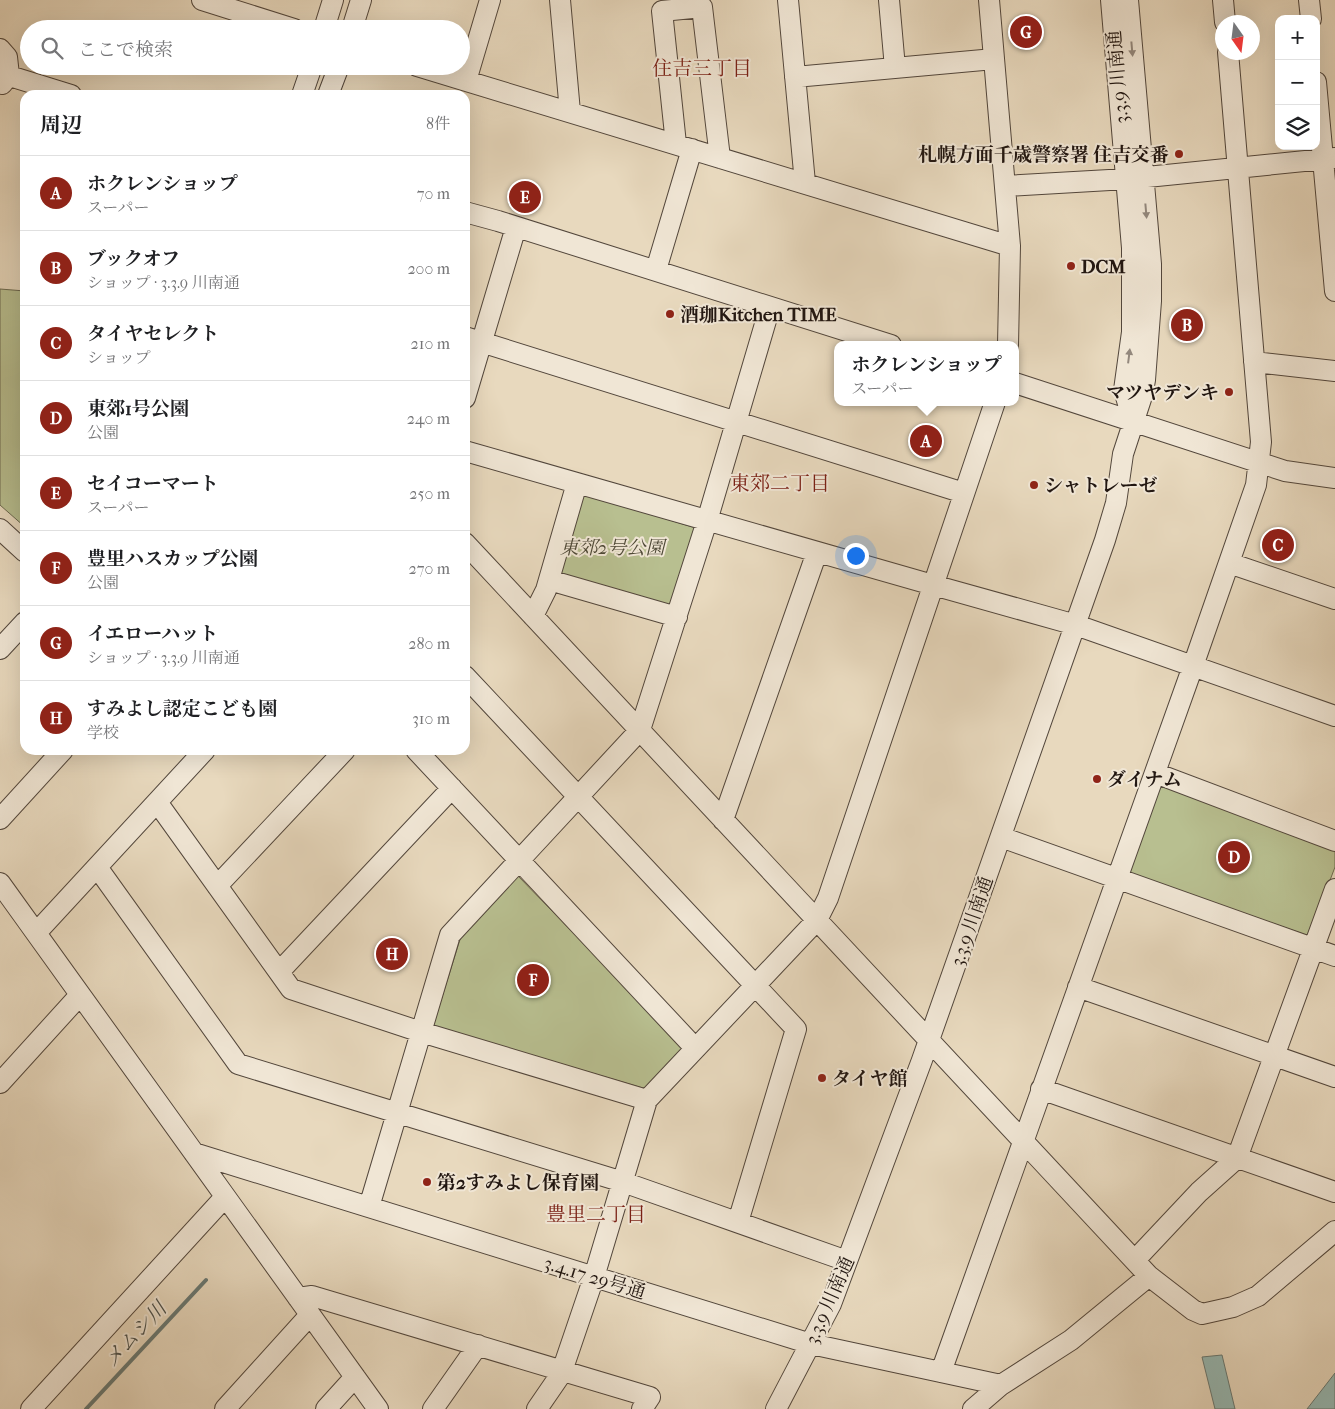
<!DOCTYPE html>
<html lang="ja">
<meta charset="utf-8">
<style>
:root{--surface:#fff;--page:#f2f2f2;--text:#202124;--muted:#757577;--line:#e0e0e0;--accent:#8f2418}
body{margin:0;font-family:"IM FELL French Canon","Noto Serif JP",serif;background:var(--page);color:var(--text)}
.controls{position:absolute;right:15px;top:15px;display:grid;overflow:hidden;border-radius:10px;box-shadow:0 5px 20px #0002}
.controls button{width:45px;height:45px;display:grid;place-items:center;padding:0;border:0;border-bottom:1px solid var(--line);background:var(--surface);color:var(--text);font:25px sans-serif}
.compass{position:absolute;left:1215px;top:15px;width:45px;height:45px;border-radius:50%;background:var(--surface);box-shadow:0 5px 20px #0002;rotate:166deg}
.you{position:absolute;left:855px;top:555px;width:18px;height:18px;margin:-12px;border:4px solid #fff;border-radius:50%;background:#1a73e8;box-shadow:0 0 0 8px #1a73e833}
.badge{display:grid;place-items:center;width:32px;height:32px;border-radius:50%;background:var(--accent);color:#fff;font-size:16px;font-weight:700}
.pin{position:absolute;translate:-50% -50%;border:2px solid #fff;box-shadow:0 1px 5px #0006}
.popup{position:absolute;left:834px;top:341px;width:185px;height:65px;box-sizing:border-box;display:grid;place-content:center;border-radius:10px;background:var(--surface);filter:drop-shadow(0 1px 4px #0005);font-size:16px;white-space:nowrap;color:var(--muted)}
.popup b{font-size:19px;color:var(--text)}
.popup::after{content:'';position:absolute;left:50%;top:100%;margin-left:-10px;border:10px solid transparent;border-top-color:var(--surface)}
.list{margin:0;padding:0;list-style:none}
h2{display:flex;justify-content:space-between;align-items:center;height:65px;margin:0;padding:0 20px;font-size:21px}
h2 small{font-size:16px;font-weight:400;color:var(--muted)}
.list li{display:grid;grid-template-columns:32px 1fr auto;gap:15px;align-items:center;box-sizing:border-box;height:75px;padding:0 20px;border-top:1px solid var(--line)}
.list b{display:block;font-size:19px;white-space:nowrap}
.list p{margin:0;font-size:16px;white-space:nowrap;color:var(--muted)}
.list em{font-size:16px;font-style:normal;color:var(--muted)}
.icon{flex:none;width:28px;height:28px;fill:none;stroke:currentColor;stroke-width:2;stroke-linecap:round;stroke-linejoin:round}
.map{position:relative;flex:none;width:1335px;height:1409px;overflow:hidden}
.search{position:absolute;background:var(--surface);box-shadow:0 5px 20px #0002;left:20px;top:20px;width:450px;height:55px;display:flex;align-items:center;gap:12px;box-sizing:border-box;padding:0 18px;border-radius:28px;color:var(--muted);font-size:19px}
.panel{position:absolute;background:var(--surface);box-shadow:0 5px 20px #0002;left:20px;top:90px;width:450px;height:665px;border-radius:15px}
.map>svg:first-child{display:block}
.green{fill:#b8bf90;stroke:#6c6a50}
.water{fill:#97bab5;stroke:#687873}
.lines{fill:none;stroke-linecap:round;stroke-linejoin:round}
.stream{stroke:#687873;stroke-width:4}
.minor-casing{stroke:#53473c;stroke-width:22}
.minor{stroke:#f0e6d5;stroke-width:20}
.oneway{fill:#93887d}
.poi-dot{fill:#8f2418;stroke:#f0e6d5;stroke-width:2}
.labels{text-anchor:middle;stroke-width:4;stroke-linejoin:round;paint-order:stroke}
.street-label{font-size:19px;fill:#211611;stroke:#f0e6d5}
.poi-label{font-size:19px;font-weight:bold;fill:#211611;stroke:#f0e6d5;text-anchor:start}
.park-label{font-size:19px;font-style:italic;fill:#4e4937;stroke:#f0e6d5}
.neighbourhood-label{font-size:20px;fill:#7a1f14;stroke:#f0e6d5}
.water-label{font-size:20px;font-style:italic;fill:#4a4f4a;stroke:#f0e6d5}
</style>
<div class="map">
<svg width="1335" height="1409" viewBox="0 0 1335 1409">
<rect width="100%" height="100%" fill="#e8d9be"/>
<filter id="stains"><feTurbulence type="fractalNoise" baseFrequency=".004" numOctaves="4"/><feColorMatrix values="0 0 0 0 .2 0 0 0 0 .09 0 0 0 0 .02 0 0 0 .5 -.17"/></filter>
<radialGradient id="worn" r=".72"><stop offset=".6" stop-color="#630" stop-opacity="0"/><stop offset="1" stop-color="#630" stop-opacity=".3"/></radialGradient>
<path class="green" d="M0,289L25,291V527L0,505Z
M582,493L699,529L674,609L555,576Z
M1161,784L1335,846V867L1309,936L1128,873Z
M518,876L685,1048L646,1089L433,1026L462,933Z"/>
<path class="water" d="M1222,1355L1235,1409H1215L1202,1357Z
M1335,1373V1409H1307Z"/>
<g class="lines">
<path class="stream" d="M86,1409L206,1280"/>
<g class="minor-casing">
<path id="minor" d="M202,0L294,29
M560,0L570,112
M788,0L805,183
M889,0L895,68
M989,0L1010,246L1008,345
M1111,0L1132,248V332L1124,390L1133,421
M1223,0L1225,22
M1309,0L1311,19
M324,29L333,0
M352,29L361,0
M0,49L7,57L9,75L2,84
M417,66L1010,246
M0,73L71,95
M795,77L994,59
M466,81L490,0
M1316,82L1335,291
M302,95L312,66
M328,95L339,66
M676,144L662,11L702,7L720,158
M1005,186L1127,179L1335,158
M465,212L498,221L891,345
M656,270L692,149
M465,337L964,493
M1254,362L1335,371
M1015,383L1285,471L1335,478
M465,398L516,227
M465,451L933,585L1076,625L1335,716
M0,529L25,552
M465,543L1149,1276L1193,1310L1202,1314L1233,1307L1258,1296L1335,1231
M1229,563L1335,599
M549,580L677,617
M533,616L546,590L577,483
M0,649L25,622
M465,676L796,1029L738,1222
M416,750L695,1048
M1155,773L1335,841
M157,802L291,989L421,1032L647,1100
M0,819L63,750
M723,820L817,552
M1001,837L1335,956
M97,867L238,1064L623,1182L847,1261
M0,883L378,1409
M217,886L345,750
M36,933L205,750
M279,972L452,788
M1078,987L1335,1077
M0,1083L80,995
M1041,1089L1335,1192
M194,1153L811,1344L1001,1385
M369,1207L450,935L640,730L707,521L770,307
M1135,1260L1199,1192L1237,1158L1335,889
M298,1298L312,1296L650,1397L642,1409
M941,1372L1193,666L1256,485L1261,442L1228,52
M31,1409L225,1197
M225,1409L310,1315
M326,1409L355,1377
M433,1409L478,1345
M537,1409L561,1374L594,1277L647,1100L817,920L828,898L995,402
M776,1409L831,1304L922,1060L1105,540L1116,503L1123,454L1142,396L1145,380L1151,301V264L1128,0
M973,1409L1001,1385L1071,1340L1149,1276"/>
</g>
<use href="#minor" class="minor"/>
</g>
<defs><path id="oneway-solid" d="M-6-.8H1V-3.2L6.5 0L1 3.2V.8H-6Z" transform="scale(1.25)"/></defs>
<g class="oneway">
<use href="#oneway-solid" transform="translate(1132 49) rotate(85)"/>
<use href="#oneway-solid" transform="translate(1146 211) rotate(85)"/>
<use href="#oneway-solid" transform="translate(1129 356) rotate(-83)"/>
</g>
<g class="poi-dot">
<circle cx="1179" cy="154" r="5"/>
<circle cx="1071" cy="266" r="5"/>
<circle cx="670" cy="314" r="5"/>
<circle cx="1229" cy="392" r="5"/>
<circle cx="1034" cy="485" r="5"/>
<circle cx="1097" cy="779" r="5"/>
<circle cx="822" cy="1078" r="5"/>
<circle cx="427" cy="1182" r="5"/>
</g>
<g class="labels">
<g class="street-label">
<text transform="translate(1117 77) rotate(-95)" y="7">3.3.9 川南通</text>
<text transform="translate(971 921) rotate(-71)" y="7">3.3.9 川南通</text>
<text transform="translate(595 1277) rotate(17)" y="7">3.4.17 29号通</text>
<text transform="translate(829 1300) rotate(-66)" y="7">3.3.9 川南通</text>
</g>
<g class="poi-label">
<text x="1169" y="161" text-anchor="end">札幌方面千歳警察署 住吉交番</text>
<text x="1081" y="273">DCM</text>
<text x="680" y="321">酒珈Kitchen TIME</text>
<text x="1219" y="399" text-anchor="end">マツヤデンキ</text>
<text x="1044" y="492">シャトレーゼ</text>
<text x="1107" y="786">ダイナム</text>
<text x="832" y="1085">タイヤ館</text>
<text x="437" y="1189">第2すみよし保育園</text>
</g>
<g class="park-label">
<text x="612" y="554">東郊2号公園</text>
</g>
<g class="neighbourhood-label">
<text x="702" y="75">住吉三丁目</text>
<text x="780" y="490">東郊二丁目</text>
<text x="596" y="1221">豊里二丁目</text>
</g>
<g class="water-label">
<text transform="translate(135 1334) rotate(-47)" y="7">メムシ川</text>
</g>
</g>
<rect width="100%" height="100%" filter="url(#stains)"/>
<rect width="100%" height="100%" fill="url(#worn)"/>
</svg>
<div class="controls">
<button>+</button>
<button>−</button>
<button><svg class="icon" aria-label="layers" viewBox="0 0 24 24"><path d="M12 4l9 5-9 5-9-5zM3 14l9 5 9-5"/></svg></button>
</div>
<svg class="compass" viewBox="-18 -18 36 36"><path d="M0-13l5 13h-10z" fill="#e53935"/><path d="M0 13l5-13h-10z" fill="#757577"/></svg>
<div class="you"></div>
<div class="pin badge" style="left:926px;top:441px">A</div>
<div class="popup"><b>ホクレンショップ</b>スーパー</div>
<div class="pin badge" style="left:1187px;top:325px">B</div>
<div class="pin badge" style="left:1278px;top:545px">C</div>
<div class="pin badge" style="left:1234px;top:857px">D</div>
<div class="pin badge" style="left:525px;top:197px">E</div>
<div class="pin badge" style="left:533px;top:980px">F</div>
<div class="pin badge" style="left:1026px;top:32px">G</div>
<div class="pin badge" style="left:392px;top:954px">H</div>
<div class="search"><svg class="icon" aria-label="search" viewBox="0 0 24 24"><circle cx="10" cy="10" r="6"/><path d="M15 15l6 6"/></svg>ここで検索</div>
<section class="panel">
<h2>周辺<small>8件</small></h2>
<ul class="list">
<li><span class="badge">A</span><div><b>ホクレンショップ</b><p>スーパー</p></div><em>70 m</em></li>
<li><span class="badge">B</span><div><b>ブックオフ</b><p>ショップ · 3.3.9 川南通</p></div><em>200 m</em></li>
<li><span class="badge">C</span><div><b>タイヤセレクト</b><p>ショップ</p></div><em>210 m</em></li>
<li><span class="badge">D</span><div><b>東郊1号公園</b><p>公園</p></div><em>240 m</em></li>
<li><span class="badge">E</span><div><b>セイコーマート</b><p>スーパー</p></div><em>250 m</em></li>
<li><span class="badge">F</span><div><b>豊里ハスカップ公園</b><p>公園</p></div><em>270 m</em></li>
<li><span class="badge">G</span><div><b>イエローハット</b><p>ショップ · 3.3.9 川南通</p></div><em>280 m</em></li>
<li><span class="badge">H</span><div><b>すみよし認定こども園</b><p>学校</p></div><em>310 m</em></li>
</ul>
</section>
</div>
